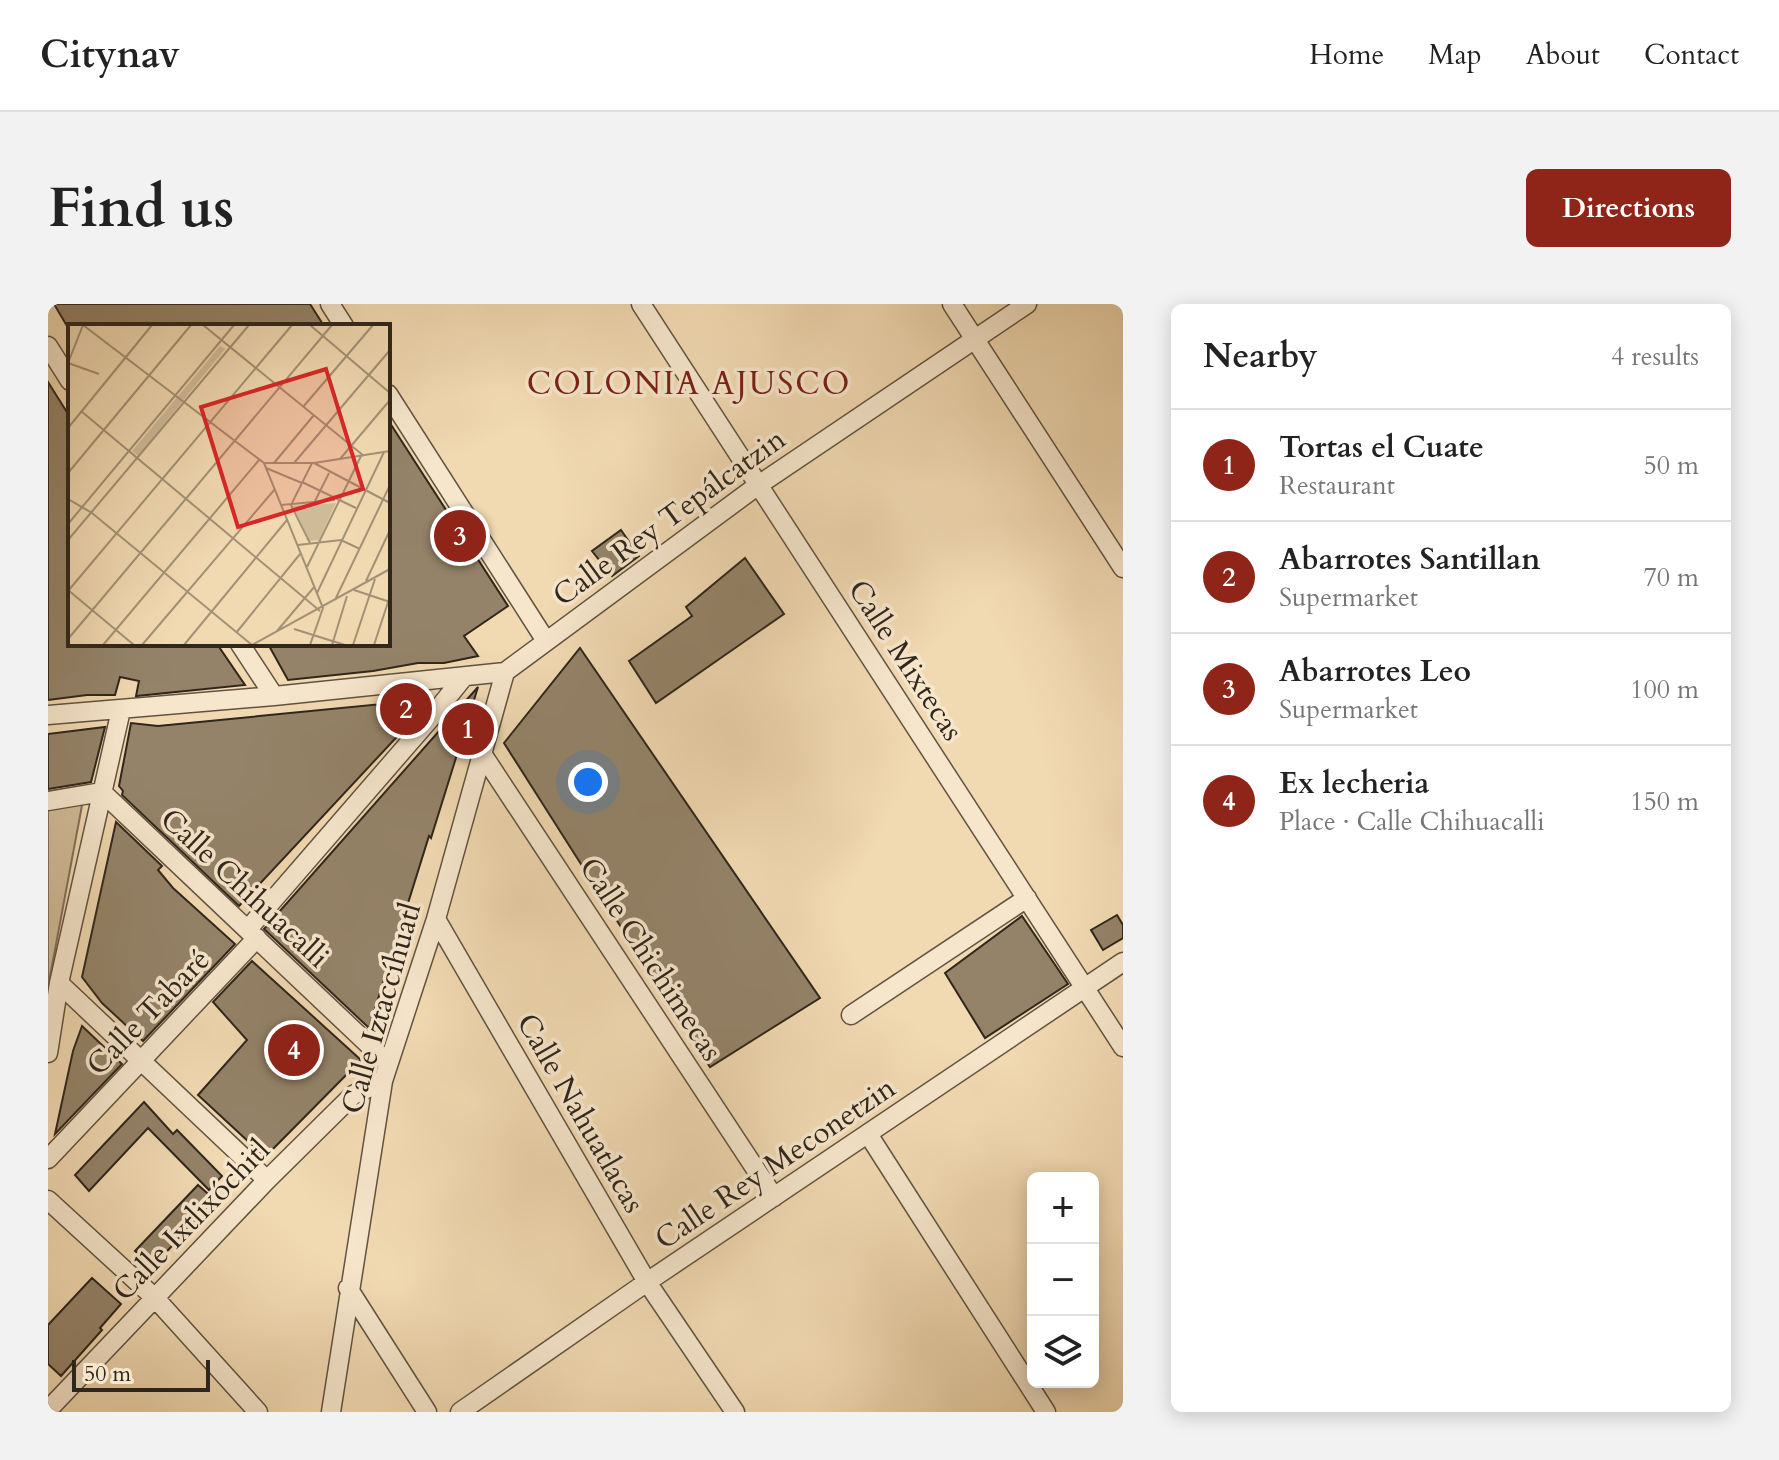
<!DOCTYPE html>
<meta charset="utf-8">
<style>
:root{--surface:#fff;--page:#f2f2f2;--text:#222;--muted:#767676;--line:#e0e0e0;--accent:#8f2418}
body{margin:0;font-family:Cardo,serif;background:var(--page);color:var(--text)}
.controls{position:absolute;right:24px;bottom:24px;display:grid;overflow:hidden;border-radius:12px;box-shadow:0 4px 20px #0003}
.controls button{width:72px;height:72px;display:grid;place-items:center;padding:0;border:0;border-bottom:2px solid var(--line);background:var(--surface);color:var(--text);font:40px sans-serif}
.scale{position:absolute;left:24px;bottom:20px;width:138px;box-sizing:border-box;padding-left:8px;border:4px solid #2f261c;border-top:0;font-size:22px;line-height:28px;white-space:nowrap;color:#2f261c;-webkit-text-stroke:6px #f6e6cc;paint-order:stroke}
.you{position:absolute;left:540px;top:478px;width:28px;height:28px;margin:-20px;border:6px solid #fff;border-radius:50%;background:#1a73e8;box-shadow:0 0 0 12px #1a73e833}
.badge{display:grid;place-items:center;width:52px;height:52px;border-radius:50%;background:var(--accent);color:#fff;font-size:26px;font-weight:700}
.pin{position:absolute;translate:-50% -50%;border:4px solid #fff;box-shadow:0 2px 8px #0006}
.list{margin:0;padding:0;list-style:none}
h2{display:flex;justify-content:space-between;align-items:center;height:104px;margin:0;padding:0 32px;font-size:34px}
h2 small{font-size:26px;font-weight:400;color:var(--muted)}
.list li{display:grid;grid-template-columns:52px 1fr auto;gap:24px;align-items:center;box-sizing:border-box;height:112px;padding:0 32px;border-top:2px solid var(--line)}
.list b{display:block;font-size:30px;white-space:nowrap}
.list p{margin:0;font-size:26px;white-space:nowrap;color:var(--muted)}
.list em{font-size:26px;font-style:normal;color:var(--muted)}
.icon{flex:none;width:44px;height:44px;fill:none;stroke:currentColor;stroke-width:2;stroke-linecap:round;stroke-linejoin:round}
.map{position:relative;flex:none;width:1075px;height:1108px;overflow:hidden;border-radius:12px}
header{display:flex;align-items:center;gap:48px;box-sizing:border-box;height:112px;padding:0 40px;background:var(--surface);border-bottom:2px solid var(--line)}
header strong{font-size:38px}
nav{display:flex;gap:44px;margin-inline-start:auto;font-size:28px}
.intro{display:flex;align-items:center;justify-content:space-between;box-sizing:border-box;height:192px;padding:0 48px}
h1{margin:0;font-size:56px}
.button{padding:20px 36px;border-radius:12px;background:var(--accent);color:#fff;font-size:28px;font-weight:700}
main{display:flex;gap:48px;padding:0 48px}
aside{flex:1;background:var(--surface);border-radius:12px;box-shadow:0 4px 20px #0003}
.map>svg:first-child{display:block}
.grass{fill:#d0bb98;stroke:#80705a;stroke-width:2}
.building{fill:#948369;stroke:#2f261c;stroke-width:2}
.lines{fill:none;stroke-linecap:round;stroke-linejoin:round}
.minor-casing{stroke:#605341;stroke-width:21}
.minor{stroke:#f6e6cc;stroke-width:18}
.labels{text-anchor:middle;stroke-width:7;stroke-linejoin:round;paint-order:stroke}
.street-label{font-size:30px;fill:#2f261c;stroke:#f6e6cc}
.neighbourhood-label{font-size:32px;letter-spacing:2px;fill:#7a1f14;stroke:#f6e6cc}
.inset-road{fill:none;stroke:#a39175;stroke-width:2}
.view{fill:#d62828;fill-opacity:0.15;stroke:#d62828;stroke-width:4}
.inset-edge{fill:none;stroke:#2f261c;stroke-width:4}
</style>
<header>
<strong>Citynav</strong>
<nav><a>Home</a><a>Map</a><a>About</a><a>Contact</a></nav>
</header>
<div class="intro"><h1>Find us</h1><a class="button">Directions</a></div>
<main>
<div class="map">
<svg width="1075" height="1108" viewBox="0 0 1075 1108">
<rect width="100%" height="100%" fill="#f1d9b1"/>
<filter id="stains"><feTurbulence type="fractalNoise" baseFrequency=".0025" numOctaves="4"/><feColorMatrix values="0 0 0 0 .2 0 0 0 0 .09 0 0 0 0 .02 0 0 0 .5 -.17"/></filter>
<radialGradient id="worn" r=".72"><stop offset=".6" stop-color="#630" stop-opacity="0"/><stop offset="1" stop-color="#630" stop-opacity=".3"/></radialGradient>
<path class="grass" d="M35,496L0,683V501Z"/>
<path class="building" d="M6,0H262L276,22H19Z
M0,78L22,113V340H169L197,381L88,392L91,377L72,373L67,391H39L0,396Z
M340,116L460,302L416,332L430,352L396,359H370L325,367L240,376L220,340H340Z
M573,226L591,252L564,272L544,247Z
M697,254L736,310L608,399L581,357L644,312L638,303Z
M532,344L772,694L662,763L456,439Z
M430,383L383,534L381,532L321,724L216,625Z
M365,397L374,406L372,408L191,602L74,491L75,487L71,482L83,419L110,422Z
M57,423L43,478L0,485V430Z
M68,518L114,562L110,566L125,584L187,640L95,737L54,699L34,673Z
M1069,611L1075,621V634L1055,646L1043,626Z
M974,612L1020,680L937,734L897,669Z
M204,657L313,756L217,853L150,791L199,736L165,698Z
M34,722L74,760L7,830L25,747Z
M96,798L125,830L129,826L174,872L161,886L100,824L41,887L27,871Z
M150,881L166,895L105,963L87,947Z
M44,974L73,1000L52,1024L54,1026L13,1072L0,1060V1021Z"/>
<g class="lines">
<g class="minor-casing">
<path id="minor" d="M282,0L296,22
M593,0L1075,743
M904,0L1075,264
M0,42L22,77
M340,90L498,337
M192,340L226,392
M0,411L226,392L457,368L709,182L979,0
M433,448L726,893
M0,497L54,488L340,759
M388,615L599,978L687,1108
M200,625L381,416L415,374
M11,679L219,876
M803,711L979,594
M0,749L11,679L73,406
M820,830L998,1108
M0,855L209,634
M0,896L107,994L210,1108
M300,984L379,1108
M0,1106L219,876L305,791L335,777
M283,1108L335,777L388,615L457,368
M412,1108L599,978L1075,658"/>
</g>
<use href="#minor" class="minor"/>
</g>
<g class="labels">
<g class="street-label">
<text transform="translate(621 213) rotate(-36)" y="10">Calle Rey Tepálcatzin</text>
<text transform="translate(858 356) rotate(57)" y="10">Calle Mixtecas</text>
<text transform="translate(197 584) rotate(43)" y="10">Calle Chihuacalli</text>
<text transform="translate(603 655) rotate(57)" y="10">Calle Chichimecas</text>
<text transform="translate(333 704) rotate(-74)" y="10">Calle Iztaccíhuatl</text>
<text transform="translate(100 708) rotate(-46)" y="10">Calle Tabaré</text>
<text transform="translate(533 809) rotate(60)" y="10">Calle Nahuatlacas</text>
<text transform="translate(727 859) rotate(-34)" y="10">Calle Rey Meconetzin</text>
<text transform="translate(143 916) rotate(-46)" y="10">Calle Ixtlixóchitl</text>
</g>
<g class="neighbourhood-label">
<text x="641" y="90">COLONIA AJUSCO</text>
</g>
</g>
<g transform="translate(20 20)">
<rect width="322" height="322" fill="#f1d9b1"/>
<path d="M268,179L251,216L242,217L225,182Z" fill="#d0bb98"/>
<path d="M152,22L157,25L70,132L64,127Z" fill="#d0bb98"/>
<path class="inset-road" d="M15,1L196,139M135,1L296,132M242,1L322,69M0,39L15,1M0,39L31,50M235,83L305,1M13,87L252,287M0,104L84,1M272,135L322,76M196,139L255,284L242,321M196,139H246L322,127M206,139L246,91M226,139L322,26M246,139L322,179M198,144L234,159M0,149L123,1M234,158L288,184M0,175L24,189L184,321M246,179L261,149M213,181L267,176M0,200L166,1M0,216L181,1M242,219L223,181L244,139M230,221L273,216L292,225M239,243L293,132M298,257L322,206M0,266L66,321M286,266L322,278M0,267L224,1M249,269L316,128M267,276L322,161M226,305L277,321M209,307L247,262M168,309L232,230M0,315L264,1M35,321L191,136M74,321L207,165M116,321L219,196M184,321L322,245M264,321L279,272M285,321L307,255M306,321L322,272"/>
<path class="view" d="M258,45L295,165L170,203L133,83Z"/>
<rect width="322" height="322" class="inset-edge"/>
</g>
<rect width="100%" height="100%" filter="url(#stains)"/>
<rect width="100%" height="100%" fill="url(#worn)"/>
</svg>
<div class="controls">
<button>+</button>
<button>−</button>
<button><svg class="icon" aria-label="layers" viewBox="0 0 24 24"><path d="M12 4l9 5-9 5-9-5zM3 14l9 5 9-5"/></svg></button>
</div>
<div class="scale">50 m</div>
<div class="you"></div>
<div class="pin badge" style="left:420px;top:425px">1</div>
<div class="pin badge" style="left:358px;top:405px">2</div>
<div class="pin badge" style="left:412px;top:232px">3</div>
<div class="pin badge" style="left:246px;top:746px">4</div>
</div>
<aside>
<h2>Nearby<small>4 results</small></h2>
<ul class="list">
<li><span class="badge">1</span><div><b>Tortas el Cuate</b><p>Restaurant</p></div><em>50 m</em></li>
<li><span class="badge">2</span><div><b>Abarrotes Santillan</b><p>Supermarket</p></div><em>70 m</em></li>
<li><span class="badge">3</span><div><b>Abarrotes Leo</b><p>Supermarket</p></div><em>100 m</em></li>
<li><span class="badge">4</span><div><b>Ex lecheria</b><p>Place · Calle Chihuacalli</p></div><em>150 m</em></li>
</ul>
</aside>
</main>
